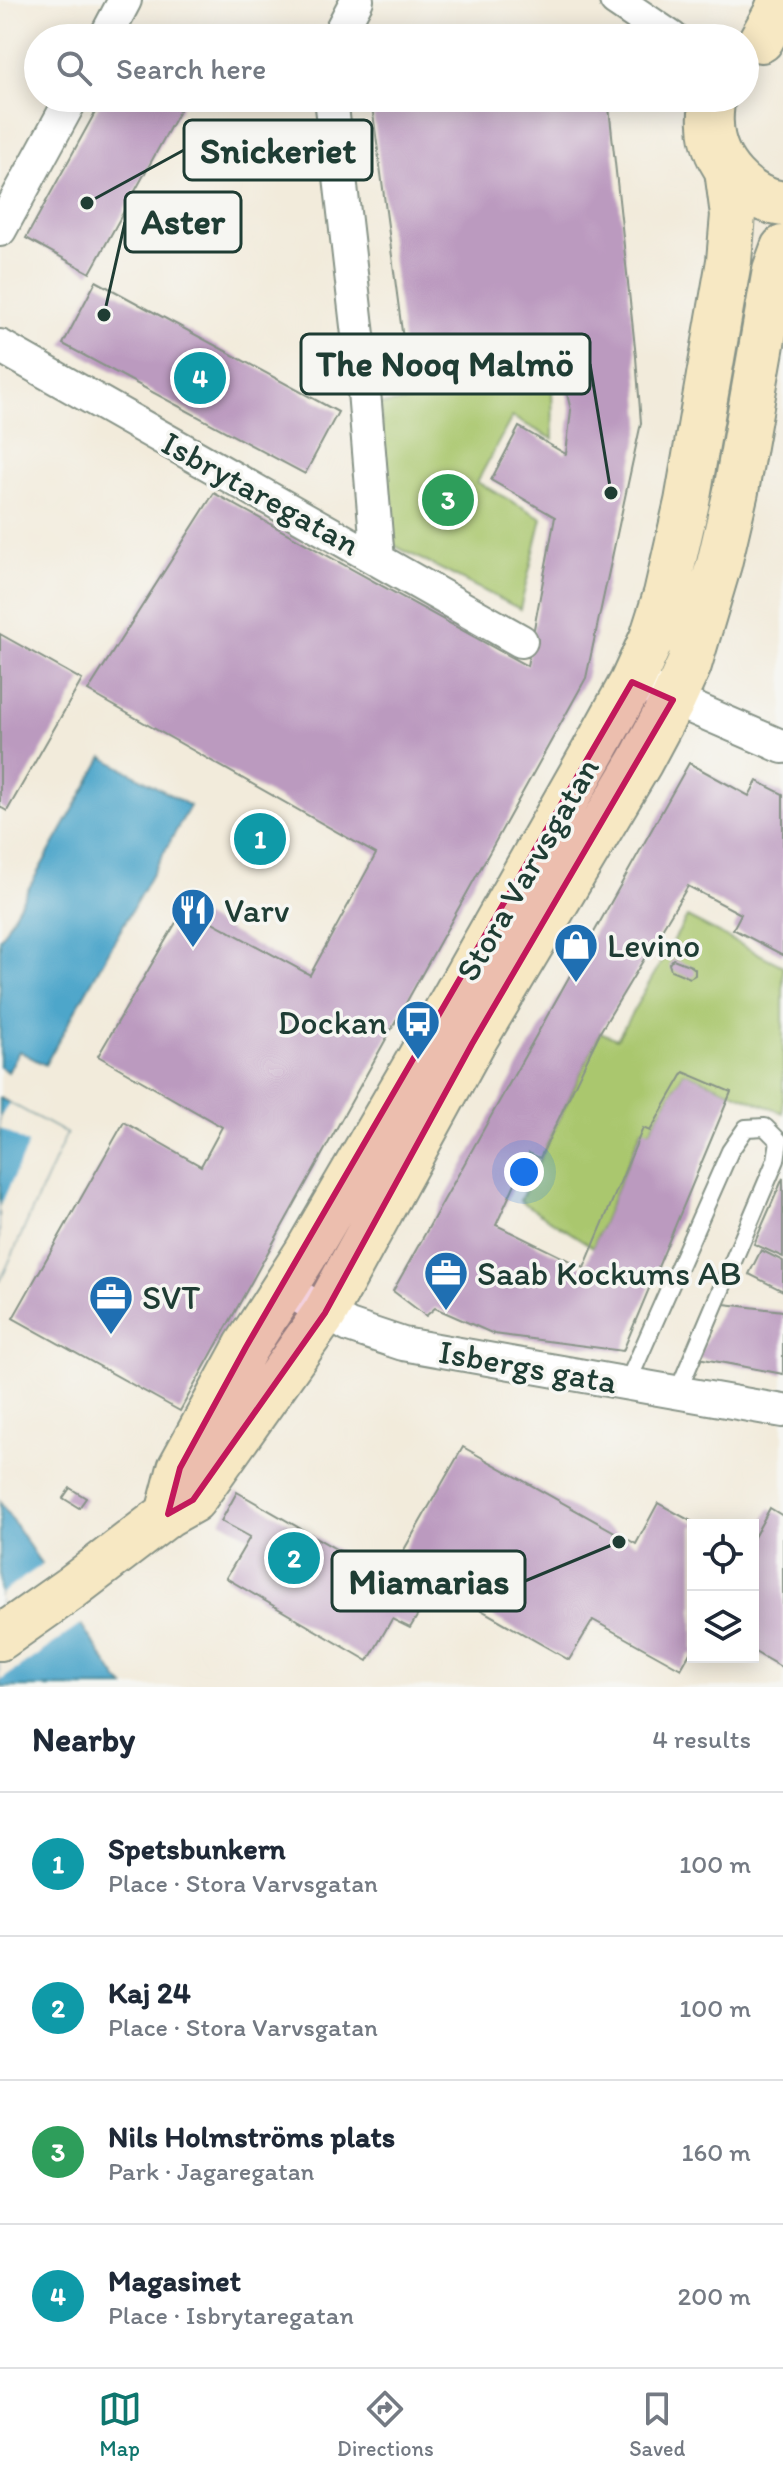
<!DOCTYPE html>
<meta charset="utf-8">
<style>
:root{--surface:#fff;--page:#f2f2f3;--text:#1f2937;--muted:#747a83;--line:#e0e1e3;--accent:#0f766e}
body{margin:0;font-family:Itim,sans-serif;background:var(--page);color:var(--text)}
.controls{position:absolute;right:24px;bottom:24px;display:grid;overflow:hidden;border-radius:0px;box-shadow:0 4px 20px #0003}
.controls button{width:72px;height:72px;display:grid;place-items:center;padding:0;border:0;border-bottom:2px solid var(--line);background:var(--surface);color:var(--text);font:40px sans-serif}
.you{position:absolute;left:524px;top:1172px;width:28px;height:28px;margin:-20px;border:6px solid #fff;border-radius:50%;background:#1a73e8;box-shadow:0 0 0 12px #1a73e833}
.badge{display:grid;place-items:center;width:52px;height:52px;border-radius:50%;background:var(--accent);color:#fff;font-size:26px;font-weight:700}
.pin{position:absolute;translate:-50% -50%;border:4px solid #fff;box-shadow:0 2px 8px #0006}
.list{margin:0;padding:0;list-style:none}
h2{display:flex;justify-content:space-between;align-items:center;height:104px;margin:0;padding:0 32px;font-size:34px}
h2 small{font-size:26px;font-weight:400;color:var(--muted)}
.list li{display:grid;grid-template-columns:52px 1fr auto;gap:24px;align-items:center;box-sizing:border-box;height:144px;padding:0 32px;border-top:2px solid var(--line)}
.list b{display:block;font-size:30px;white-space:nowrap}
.list p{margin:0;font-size:26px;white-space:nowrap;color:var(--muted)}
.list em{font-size:26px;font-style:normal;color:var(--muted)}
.icon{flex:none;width:44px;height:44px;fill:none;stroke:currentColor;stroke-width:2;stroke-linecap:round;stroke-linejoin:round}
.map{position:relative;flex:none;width:783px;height:1687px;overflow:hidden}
.search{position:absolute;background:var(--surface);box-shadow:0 4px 20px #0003;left:24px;right:24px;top:24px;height:88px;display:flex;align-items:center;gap:20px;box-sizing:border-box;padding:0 28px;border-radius:44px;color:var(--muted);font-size:30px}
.sheet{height:680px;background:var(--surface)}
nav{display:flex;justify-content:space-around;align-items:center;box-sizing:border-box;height:112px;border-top:2px solid var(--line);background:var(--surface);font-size:22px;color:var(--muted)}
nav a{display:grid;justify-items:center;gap:4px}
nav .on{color:var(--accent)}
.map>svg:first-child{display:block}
.green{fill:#aac76e;stroke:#648251;stroke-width:2}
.water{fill:#4da6ca;stroke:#36727f;stroke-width:2}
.pier{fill:#f2ebdb}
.building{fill:#bb9abf}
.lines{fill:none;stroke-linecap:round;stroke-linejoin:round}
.lane-casing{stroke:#889488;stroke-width:20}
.street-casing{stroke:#889488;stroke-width:36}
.secondary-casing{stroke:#889488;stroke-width:48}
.lane{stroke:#fff;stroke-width:16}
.street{stroke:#fff;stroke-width:32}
.secondary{stroke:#f7e8c3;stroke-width:44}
.marked{fill:#c2185b;fill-opacity:0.2;stroke:#c2185b;stroke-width:6;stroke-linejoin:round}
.labels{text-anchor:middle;stroke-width:7;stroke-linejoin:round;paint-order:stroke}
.street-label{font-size:34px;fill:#1f3d34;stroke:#f6f6f2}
.poi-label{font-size:34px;fill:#1f3d34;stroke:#f6f6f2;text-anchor:start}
.leader{fill:none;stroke:#1f3d34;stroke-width:3}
.callout-dot{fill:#1f3d34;stroke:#f6f6f2;stroke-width:3}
.callout{fill:#f6f6f2;stroke:#1f3d34;stroke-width:3}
.callout-label{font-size:36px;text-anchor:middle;font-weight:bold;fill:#1f3d34}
</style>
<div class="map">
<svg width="783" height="1687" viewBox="0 0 783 1687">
<rect width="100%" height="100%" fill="#f6f6f2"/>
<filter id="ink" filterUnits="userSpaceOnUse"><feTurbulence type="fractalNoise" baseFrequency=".0125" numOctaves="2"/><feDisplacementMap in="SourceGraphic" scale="16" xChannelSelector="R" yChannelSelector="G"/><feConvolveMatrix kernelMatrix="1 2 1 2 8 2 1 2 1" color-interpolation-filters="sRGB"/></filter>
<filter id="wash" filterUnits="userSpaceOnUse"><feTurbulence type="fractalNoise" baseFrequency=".006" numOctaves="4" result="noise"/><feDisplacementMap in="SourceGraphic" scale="32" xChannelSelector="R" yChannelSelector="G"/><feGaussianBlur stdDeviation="1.8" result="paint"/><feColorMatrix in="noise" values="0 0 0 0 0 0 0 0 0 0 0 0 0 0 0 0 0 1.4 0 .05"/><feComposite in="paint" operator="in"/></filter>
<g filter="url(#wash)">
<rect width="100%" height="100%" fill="#f2ebdb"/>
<path class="green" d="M552,384L553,439L512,417L477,482L542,518L520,609L391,544L380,405Z
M687,917L783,966V1113L684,1072L650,1131L642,1129L593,1247L520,1201L600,1032L617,1039Z"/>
<path class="water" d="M103,757L190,806L45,1065L19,1051L8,1072L0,1067V939Z
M0,1098L66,1134L0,1281Z
M0,1502L118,1680L125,1687H0Z"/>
<path class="pier" d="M9,1103L66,1134L0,1281V1207L28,1144L0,1128V1118Z
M46,1562L86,1621L0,1681V1594Z"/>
<g id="blocks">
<path class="building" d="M103,98H177L184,102L90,273L26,238Z
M371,98H608L636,357L641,423L586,678L180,1411L13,1318L124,1122L201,1166L222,1127L98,1056L185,907L310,975L376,854L88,691L214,493L527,666L555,517L491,480L519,427L566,454L571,410L563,378L410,392Z
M96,281L338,412L305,474L63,344Z
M0,634L82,680L7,811L0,807Z
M689,763L749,796L757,781L783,794V955L733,929L741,914L688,886L600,1032L540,1158L529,1153L496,1225L584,1268L643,1128L650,1131L684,1072L731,1092L623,1351L494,1334L435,1308L426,1316L393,1291Z
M241 841a19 19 0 1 1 38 0a19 19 0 1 1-38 0Z
M673,959L691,966L695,969V975L690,978L671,970L669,964Z
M783,1178V1257L754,1244Z
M761,1250L783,1261V1291L749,1274Z
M724,1304L783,1311V1374L698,1358Z
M463,1447L636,1544L658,1503L698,1525H693V1655L690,1653L681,1669L593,1620L569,1660L397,1562Z
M70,1488L86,1498L79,1508L63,1498Z
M237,1492L426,1601L410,1628L392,1619L368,1661L226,1578L250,1537L221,1521Z
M770,1508L783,1516V1668L753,1651V1539Z"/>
</g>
</g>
<g filter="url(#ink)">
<use href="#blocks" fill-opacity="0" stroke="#889488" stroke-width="2"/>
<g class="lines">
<g class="lane-casing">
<path id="lane" d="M627,1384L730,1151L746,1128L765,1127L779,1141L776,1160L678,1391"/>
</g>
<g class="street-casing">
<path id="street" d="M616,0L672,38
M105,38L125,0
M337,38L357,0
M331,98L363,379L378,560
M0,230L72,98
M0,346L521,641
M654,691L783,747
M284,1288L349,1326L403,1344L783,1411"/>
</g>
<g class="secondary-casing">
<path id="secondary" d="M761,40L775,15L781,0
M712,98C712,106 710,115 711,124C712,163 745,199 783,204
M168,1514L180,1468L246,1347L305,1255L418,1061L594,751L632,682L652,638L666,594L687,502L729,261L733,215L727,170
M0,1638L71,1588L168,1514L193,1500L325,1313L472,1044L640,762L673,700L689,665L719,564L736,491L775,270L783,248"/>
</g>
<use href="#lane" class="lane"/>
<use href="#street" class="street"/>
<use href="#secondary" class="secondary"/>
</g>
</g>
<path class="marked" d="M632,682L673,700L472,1044L325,1313L193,1500L168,1514L180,1468L246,1347Z"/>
<defs>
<g id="restaurant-pin" transform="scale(2.3)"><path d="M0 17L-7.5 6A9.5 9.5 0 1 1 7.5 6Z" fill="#1f6fb2" stroke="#f6f6f2"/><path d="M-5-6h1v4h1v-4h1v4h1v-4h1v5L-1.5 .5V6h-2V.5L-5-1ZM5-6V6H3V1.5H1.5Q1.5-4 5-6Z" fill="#fff"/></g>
<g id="shop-pin" transform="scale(2.3)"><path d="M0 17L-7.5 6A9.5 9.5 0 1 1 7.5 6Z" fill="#1f6fb2" stroke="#f6f6f2"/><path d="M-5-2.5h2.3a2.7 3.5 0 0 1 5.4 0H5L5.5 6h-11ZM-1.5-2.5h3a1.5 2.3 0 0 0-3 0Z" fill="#fff"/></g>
<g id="bus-pin" transform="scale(2.3)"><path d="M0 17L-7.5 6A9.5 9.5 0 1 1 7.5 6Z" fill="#1f6fb2" stroke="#f6f6f2"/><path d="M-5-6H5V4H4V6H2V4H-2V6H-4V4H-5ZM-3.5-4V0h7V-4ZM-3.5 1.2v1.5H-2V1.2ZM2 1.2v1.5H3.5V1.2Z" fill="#fff"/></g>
<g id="office-pin" transform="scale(2.3)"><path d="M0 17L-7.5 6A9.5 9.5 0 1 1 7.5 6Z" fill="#1f6fb2" stroke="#f6f6f2"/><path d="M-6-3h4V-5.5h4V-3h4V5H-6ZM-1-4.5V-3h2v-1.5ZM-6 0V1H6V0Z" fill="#fff"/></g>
</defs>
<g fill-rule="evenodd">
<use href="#restaurant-pin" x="193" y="910"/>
<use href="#shop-pin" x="576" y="945"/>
<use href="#bus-pin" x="418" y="1022"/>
<use href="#office-pin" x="446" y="1273"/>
<use href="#office-pin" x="111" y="1297"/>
</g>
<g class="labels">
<g class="street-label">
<text transform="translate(261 493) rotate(29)" y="12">Isbrytaregatan</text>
<text transform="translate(527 869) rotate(-60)" y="12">Stora Varvsgatan</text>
<text transform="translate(528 1366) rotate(10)" y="12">Isbergs gata</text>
</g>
<g class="poi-label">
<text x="224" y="922">Varv</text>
<text x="607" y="957">Levino</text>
<text x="387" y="1034" text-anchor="end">Dockan</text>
<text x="477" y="1285">Saab Kockums AB</text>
<text x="142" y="1309">SVT</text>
</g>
</g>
<path class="leader" d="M87 203L184 150M104 315L125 222M611 493L590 364M619 1542L525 1581"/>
<g class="callout-dot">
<circle cx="87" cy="203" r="8"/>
<circle cx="104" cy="315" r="8"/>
<circle cx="611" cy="493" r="8"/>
<circle cx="619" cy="1542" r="8"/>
</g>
<g class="callout">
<rect x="184" y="120" width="188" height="60" rx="8"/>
<rect x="125" y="192" width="116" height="60" rx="8"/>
<rect x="301" y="334" width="289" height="60" rx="8"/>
<rect x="332" y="1551" width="193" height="60" rx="8"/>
</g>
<g class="callout-label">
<text x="278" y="163">Snickeriet</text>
<text x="183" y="234">Aster</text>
<text x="445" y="376">The Nooq Malmö</text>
<text x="429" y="1594">Miamarias</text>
</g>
</svg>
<div class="controls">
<button><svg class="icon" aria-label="locate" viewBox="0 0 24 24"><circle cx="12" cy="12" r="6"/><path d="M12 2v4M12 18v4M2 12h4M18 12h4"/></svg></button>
<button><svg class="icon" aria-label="layers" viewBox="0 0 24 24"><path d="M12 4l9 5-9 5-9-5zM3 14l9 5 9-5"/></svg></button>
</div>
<div class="you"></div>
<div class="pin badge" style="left:260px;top:839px;background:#0f9aa8">1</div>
<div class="pin badge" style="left:294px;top:1558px;background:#0f9aa8">2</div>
<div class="pin badge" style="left:448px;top:500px;background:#2e9e5b">3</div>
<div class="pin badge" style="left:200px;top:378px;background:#0f9aa8">4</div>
<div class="search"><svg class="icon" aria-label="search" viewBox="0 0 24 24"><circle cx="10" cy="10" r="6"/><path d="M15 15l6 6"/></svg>Search here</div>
</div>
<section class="sheet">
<h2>Nearby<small>4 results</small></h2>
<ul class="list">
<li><span class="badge" style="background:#0f9aa8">1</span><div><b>Spetsbunkern</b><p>Place · Stora Varvsgatan</p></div><em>100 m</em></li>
<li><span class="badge" style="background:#0f9aa8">2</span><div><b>Kaj 24</b><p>Place · Stora Varvsgatan</p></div><em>100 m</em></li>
<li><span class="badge" style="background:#2e9e5b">3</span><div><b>Nils Holmströms plats</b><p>Park · Jagaregatan</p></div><em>160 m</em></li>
<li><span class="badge" style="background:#0f9aa8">4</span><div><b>Magasinet</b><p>Place · Isbrytaregatan</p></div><em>200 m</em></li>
</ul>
</section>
<nav>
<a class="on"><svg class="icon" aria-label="map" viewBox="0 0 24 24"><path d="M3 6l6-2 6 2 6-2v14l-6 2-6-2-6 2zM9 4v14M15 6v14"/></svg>Map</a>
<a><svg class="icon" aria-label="directions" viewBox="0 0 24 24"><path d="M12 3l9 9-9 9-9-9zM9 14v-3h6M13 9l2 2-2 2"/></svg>Directions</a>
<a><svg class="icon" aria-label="saved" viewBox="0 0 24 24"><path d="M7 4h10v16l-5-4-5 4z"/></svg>Saved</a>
</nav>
